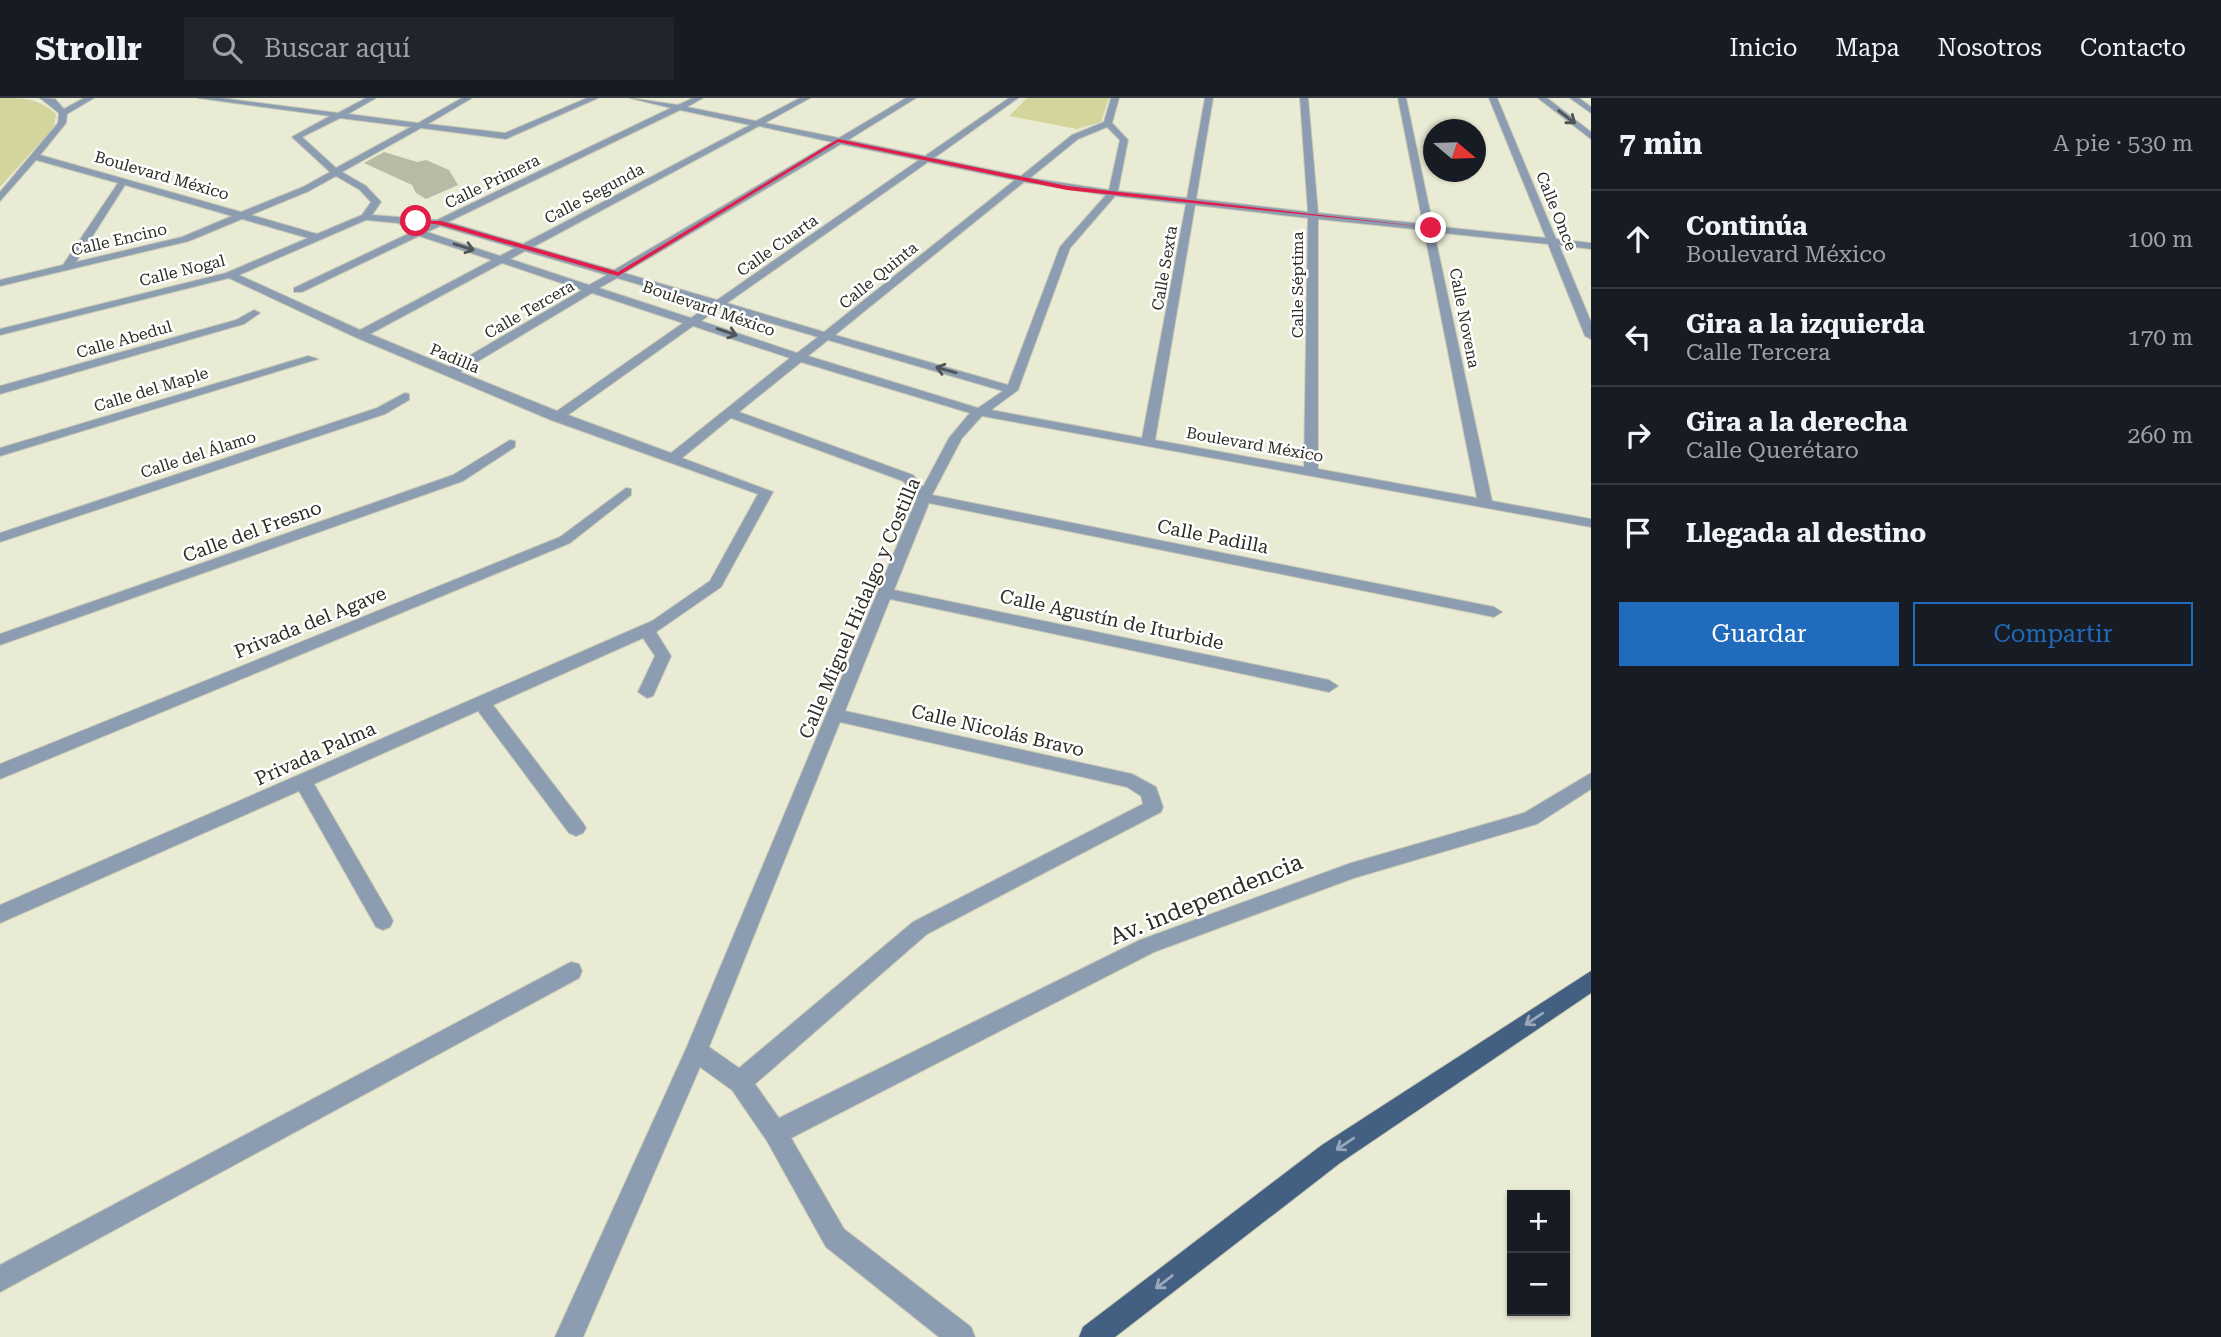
<!DOCTYPE html>
<html lang="es">
<meta charset="utf-8">
<style>
:root{--surface:#171b24;--page:#20242c;--text:#f1f3f6;--muted:#9ea1a6;--line:#363941;--accent:#206bbb}
body{margin:0;font-family:"Roboto Serif",serif;background:var(--page);color:var(--text)}
.controls{position:absolute;right:21px;bottom:21px;display:grid;overflow:hidden;border-radius:0px;box-shadow:0 2px 5px #0004}
.controls button{width:63px;height:63px;display:grid;place-items:center;padding:0;border:0;border-bottom:2px solid var(--line);background:var(--surface);color:var(--text);font:35px sans-serif}
.compass{position:absolute;left:1423px;top:21px;width:63px;height:63px;border-radius:50%;background:var(--surface);box-shadow:0 2px 5px #0004;rotate:109deg}
.stop{position:absolute;width:21px;height:21px;margin:-16px;border:5px solid #e11d48;border-radius:50%;background:#fff}
.stop.end{background:#e11d48;border-color:#fff;box-shadow:0 2px 7px #0008}
.list{margin:0;padding:0;list-style:none}
h2{display:flex;justify-content:space-between;align-items:center;height:91px;margin:0;padding:0 28px;font-size:30px}
h2 small{font-size:23px;font-weight:400;color:var(--muted)}
.list li{display:grid;grid-template-columns:46px 1fr auto;gap:21px;align-items:center;box-sizing:border-box;height:98px;padding:0 28px;border-top:2px solid var(--line)}
.list b{display:block;font-size:26px;white-space:nowrap}
.list p{margin:0;font-size:23px;white-space:nowrap;color:var(--muted)}
.list em{font-size:23px;font-style:normal;color:var(--muted)}
.actions{display:flex;gap:14px;padding:21px 28px}
.actions a{flex:1;padding:16px 0;border:2px solid var(--accent);border-radius:0px;text-align:center;font-size:24px;color:var(--accent)}
.actions .main{background:var(--accent);color:#fff}
.icon{flex:none;width:38px;height:38px;fill:none;stroke:currentColor;stroke-width:2;stroke-linecap:round;stroke-linejoin:round}
.map{position:relative;flex:none;width:1591px;height:1239px;overflow:hidden}
header{display:flex;align-items:center;gap:42px;box-sizing:border-box;height:98px;padding:0 35px;background:var(--surface);border-bottom:2px solid var(--line)}
header strong{font-size:33px}
nav{display:flex;gap:38px;margin-inline-start:auto;font-size:24px}
.search{width:490px;height:63px;background:var(--page);display:flex;align-items:center;gap:18px;box-sizing:border-box;padding:0 24px;border-radius:0px;color:var(--muted);font-size:26px}
main{display:flex}
aside{flex:1;background:var(--surface)}
.map>svg:first-child{display:block}
.green{fill:#d4d59c}
.building{fill:#b9baa5}
.lines{fill:none;stroke-linecap:round;stroke-linejoin:round}
.minor-casing{stroke:#c7c9b4;stroke-width:2}
.major-casing{stroke:#c7c9b4;stroke-width:2}
.minor{fill:#8d9db1;fill-rule:evenodd}
.major{fill:#435f81;fill-rule:evenodd}
.oneway{stroke:#4f5456}
.oneway2{stroke:#98a7ba}
.route{fill:#e11d48}
.labels{text-anchor:middle;stroke-width:5;stroke-linejoin:round;paint-order:stroke}
.far-street-label{font-size:16px;fill:#2d2d25;stroke:#fff}
.street-label{font-size:19px;fill:#2d2d25;stroke:#fff}
.near-street-label{font-size:23px;fill:#2d2d25;stroke:#fff}
</style>
<header>
<strong>Strollr</strong>
<div class="search"><svg class="icon" aria-label="search" viewBox="0 0 24 24"><circle cx="10" cy="10" r="6"/><path d="M15 15l6 6"/></svg>Buscar aquí</div>
<nav><a>Inicio</a><a>Mapa</a><a>Nosotros</a><a>Contacto</a></nav>
</header>
<main>
<div class="map">
<svg width="1591" height="1239" viewBox="0 0 1591 1239">
<rect width="100%" height="100%" fill="#e9ebd4"/>
<path class="green" d="M0,0C23,0 39,0 56,16L54,29L0,89Z
M1027,0H1109L1101,24L1077,31L1009,18Z"/>
<path class="building" d="M384,54L417,64L426,62L449,72L458,87L426,101L416,95L412,87L364,65Z"/>
<g class="lines">
<g class="minor-casing">
<path id="minor" d="M40,0L55,1L64,11L84,0H94L67,16L66,25L40,57L241,114L303,89L330,74L292,39L330,18L198,0H221L338,15L366,0H376L348,16L418,25L462,0H472L428,26L505,35L587,0H598L506,41L421,30L342,74L366,88L381,104L372,117L437,122L671,10L630,0L678,7L693,0H703L687,9L756,23L800,0H810L765,25L839,40L906,0H916L848,42L925,58L1009,0H1018L934,60L1021,78L1072,37L1104,24L1111,0H1119L1112,25L1128,42L1118,93L1187,100L1205,0H1213L1196,101L1308,114L1300,0H1308L1318,115L1423,126L1398,0H1406L1433,128L1546,140L1489,0H1497L1556,141L1591,145V151L1559,147L1591,224V241L1585,238L1548,146L1434,134L1492,403L1591,421V429L982,318L962,340L932,397L1494,509L1502,514L1494,519L929,405L894,492L1329,582L1338,588L1329,594L890,501L845,613L1132,676L1156,689L1163,709L1161,714L927,836L755,986L779,1020L1140,842L1351,765L1524,715L1591,675V691L1537,726L1354,780L1154,854L791,1040L844,1131L971,1229L975,1239H939L826,1149L767,1043L732,992L700,969L583,1239H555L686,951L917,400L903,383L731,320L682,360L773,394L721,489L656,534L671,558L653,598L647,600L638,594L655,558L643,540L493,607L583,725L586,730L583,735L576,738L569,735L478,613L314,686L390,817L393,823L390,829L383,832L376,829L299,693L0,825V807L652,523L710,483L758,396L551,322L355,239L229,180L0,237V231L226,175L308,140L242,121L189,143L0,188V182L63,167L118,85L36,62L0,103V94L58,25L59,15ZM680,12L750,27L523,146L448,124ZM340,20L411,29L336,70L302,39ZM759,28L832,44L614,172L533,149ZM1107,29L1120,42L1109,92L1030,80L1078,41ZM841,46L919,62L717,202L624,175ZM928,64L1015,82L824,234L727,205ZM336,78L360,92L371,104L362,117L317,136L251,117L309,93ZM1024,84L1106,97L1060,149L1008,287L835,237ZM125,87L232,118L182,139L76,164ZM1115,98L1186,106L1142,340L991,312L1018,292L1070,150ZM1195,107L1308,120L1304,369L1155,342ZM1318,121L1424,132L1477,400L1318,371ZM366,122L398,125L412,134L294,190V194H302L419,138L492,162L360,232L239,177ZM413,126L426,127L419,130ZM440,128L515,150L500,158L427,134ZM525,153L607,177L589,187L510,161ZM502,165L582,192L450,269L370,236ZM617,180L709,207L691,220L599,190ZM592,195L683,225L557,313L460,274ZM720,210L818,239L797,255L701,223ZM693,228L790,260L671,355L568,317ZM828,242L1003,293L978,310L808,258ZM801,264L970,315L949,340L923,389L913,377L739,314ZM840,624L1127,689L1141,698L1143,706L913,824L739,970L709,949Z
M1538,0H1547L1591,34V41Z
M1570,0H1579L1591,9V15Z
M254,212L260,215L244,226L0,296V288L236,222Z
M308,258L318,261L0,358V350Z
M405,295L409,296V302L385,316L0,444V435L377,310Z
M510,342L515,343V349L463,383L0,547V536L453,377Z
M626,390L631,391V397L570,445L0,681V666L560,439Z
M571,864L579,866L582,873L579,880L0,1194V1167Z"/>
</g>
<g class="major-casing">
<path id="major" d="M1591,873V895L1340,1065L1115,1239H1079L1083,1229L1322,1047Z"/>
</g>
<use href="#minor" class="minor"/>
<use href="#major" class="major"/>
</g>
<defs><path id="oneway-shaft" d="M-6 0H5M1.5-3L5.5 0L1.5 3" fill="none" stroke-width="1.6" stroke-linecap="round" stroke-linejoin="round" transform="scale(1.75)"/></defs>
<g class="oneway">
<use href="#oneway-shaft" transform="translate(1567 19) rotate(38)"/>
<use href="#oneway-shaft" transform="translate(464 149) rotate(17)"/>
<use href="#oneway-shaft" transform="translate(727 234) rotate(19)"/>
<use href="#oneway-shaft" transform="translate(946 272) rotate(-164)"/>
</g>
<g class="oneway2">
<use href="#oneway-shaft" transform="translate(1534 921) rotate(146)"/>
<use href="#oneway-shaft" transform="translate(1345 1046) rotate(146)"/>
<use href="#oneway-shaft" transform="translate(1164 1184) rotate(142)"/>
</g>
<path class="route" d="M838,41L1067,88L1435,130L1067,92L838,44L618,178L441,127L413,123H441L618,174Z"/>
<g class="labels">
<g class="far-street-label">
<text transform="translate(162 77) rotate(16)" y="6">Boulevard México</text>
<text transform="translate(492 83) rotate(-26)" y="6">Calle Primera</text>
<text transform="translate(594 95) rotate(-28)" y="6">Calle Segunda</text>
<text transform="translate(1557 113) rotate(68)" y="6">Calle Once</text>
<text transform="translate(119 141) rotate(-13)" y="6">Calle Encino</text>
<text transform="translate(777 147) rotate(-35)" y="6">Calle Cuarta</text>
<text transform="translate(1164 170) rotate(-80)" y="6">Calle Sexta</text>
<text transform="translate(182 172) rotate(-14)" y="6">Calle Nogal</text>
<text transform="translate(878 177) rotate(-39)" y="6">Calle Quinta</text>
<text transform="translate(1297 187) rotate(-90)" y="6">Calle Séptima</text>
<text transform="translate(709 210) rotate(19)" y="6">Boulevard México</text>
<text transform="translate(529 211) rotate(-30)" y="6">Calle Tercera</text>
<text transform="translate(1465 220) rotate(79)" y="6">Calle Novena</text>
<text transform="translate(124 241) rotate(-16)" y="6">Calle Abedul</text>
<text transform="translate(455 260) rotate(23)" y="6">Padilla</text>
<text transform="translate(151 291) rotate(-17)" y="6">Calle del Maple</text>
<text transform="translate(1255 346) rotate(10)" y="6">Boulevard México</text>
<text transform="translate(198 356) rotate(-18)" y="6">Calle del Álamo</text>
</g>
<g class="street-label">
<text transform="translate(252 433) rotate(-20)" y="7">Calle del Fresno</text>
<text transform="translate(1213 438) rotate(11)" y="7">Calle Padilla</text>
<text transform="translate(859 510) rotate(-67)" y="7">Calle Miguel Hidalgo y Costilla</text>
<text transform="translate(1112 521) rotate(12)" y="7">Calle Agustín de Iturbide</text>
<text transform="translate(310 524) rotate(-22)" y="7">Privada del Agave</text>
<text transform="translate(998 632) rotate(13)" y="7">Calle Nicolás Bravo</text>
<text transform="translate(315 655) rotate(-24)" y="7">Privada Palma</text>
</g>
<g class="near-street-label">
<text transform="translate(1206 801) rotate(-22)" y="8">Av. independencia</text>
</g>
</g>
</svg>
<div class="controls">
<button>+</button>
<button>−</button>
</div>
<svg class="compass" viewBox="-18 -18 36 36"><path d="M0-13l5 13h-10z" fill="#e53935"/><path d="M0 13l5-13h-10z" fill="#9ea1a6"/></svg>
<div class="stop" style="left:416px;top:123px"></div>
<div class="stop end" style="left:1431px;top:130px"></div>
</div>
<aside>
<h2>7 min<small>A pie · 530 m</small></h2>
<ul class="list">
<li><svg class="icon" aria-label="ahead" viewBox="0 0 24 24"><path d="M12 20V5M6 11l6-6 6 6"/></svg><div><b>Continúa</b><p>Boulevard México</p></div><em>100 m</em></li>
<li><svg class="icon" aria-label="left" viewBox="0 0 24 24"><path d="M17 20v-9H6M10 6l-5 5 5 5"/></svg><div><b>Gira a la izquierda</b><p>Calle Tercera</p></div><em>170 m</em></li>
<li><svg class="icon" aria-label="right" viewBox="0 0 24 24"><path d="M7 20v-9h11M14 6l5 5-5 5"/></svg><div><b>Gira a la derecha</b><p>Calle Querétaro</p></div><em>260 m</em></li>
<li><svg class="icon" aria-label="arrive" viewBox="0 0 24 24"><path d="M6 21V4h12l-3 4 3 4H6"/></svg><div><b>Llegada al destino</b></div></li>
</ul>
<div class="actions"><a class="main">Guardar</a><a>Compartir</a></div>
</aside>
</main>
